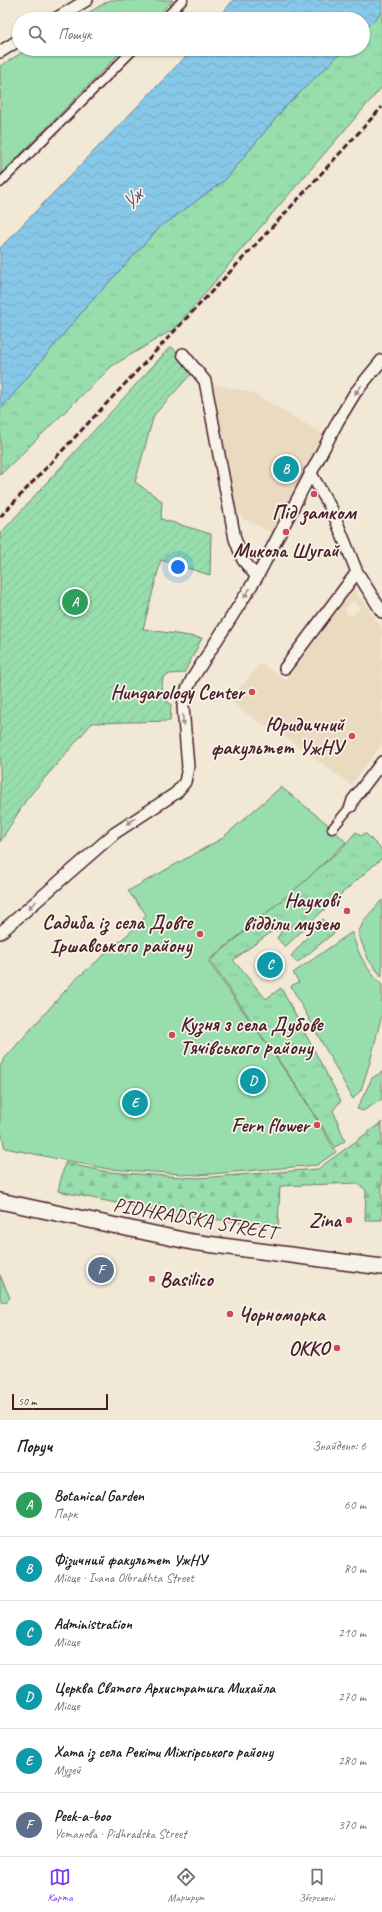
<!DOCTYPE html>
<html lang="uk">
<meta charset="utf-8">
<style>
:root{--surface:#fff;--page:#f2f2f2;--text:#202124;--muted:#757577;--line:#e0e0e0;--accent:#7c3aed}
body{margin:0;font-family:Caveat,sans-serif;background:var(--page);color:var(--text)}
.scale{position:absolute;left:12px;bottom:10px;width:96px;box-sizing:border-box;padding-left:4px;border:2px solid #4a1f2b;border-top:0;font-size:11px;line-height:14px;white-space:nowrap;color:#4a1f2b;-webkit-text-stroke:3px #f7f3e8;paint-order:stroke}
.you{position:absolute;left:178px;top:567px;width:14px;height:14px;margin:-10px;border:3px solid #fff;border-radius:50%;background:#1a73e8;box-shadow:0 0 0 6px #1a73e833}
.badge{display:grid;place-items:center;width:26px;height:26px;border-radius:50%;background:var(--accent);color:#fff;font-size:13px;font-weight:700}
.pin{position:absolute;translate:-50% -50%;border:2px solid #fff;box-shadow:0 1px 4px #0006}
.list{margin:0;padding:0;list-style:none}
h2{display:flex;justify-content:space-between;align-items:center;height:52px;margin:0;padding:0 16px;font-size:17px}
h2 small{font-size:13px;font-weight:400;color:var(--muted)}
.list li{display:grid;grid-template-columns:26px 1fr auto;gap:12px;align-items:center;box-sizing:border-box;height:64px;padding:0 16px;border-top:1px solid var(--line)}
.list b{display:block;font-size:15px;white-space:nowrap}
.list p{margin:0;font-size:13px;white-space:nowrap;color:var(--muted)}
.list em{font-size:13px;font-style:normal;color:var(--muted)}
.icon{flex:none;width:22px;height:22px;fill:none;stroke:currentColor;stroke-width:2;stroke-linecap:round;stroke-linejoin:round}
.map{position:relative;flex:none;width:382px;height:1420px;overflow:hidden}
.search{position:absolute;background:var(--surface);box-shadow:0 1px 3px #0004;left:12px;right:12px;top:12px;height:44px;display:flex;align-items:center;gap:10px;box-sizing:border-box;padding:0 14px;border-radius:22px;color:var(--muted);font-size:15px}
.sheet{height:436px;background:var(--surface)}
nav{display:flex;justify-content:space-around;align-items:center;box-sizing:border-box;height:56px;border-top:1px solid var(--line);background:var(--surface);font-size:11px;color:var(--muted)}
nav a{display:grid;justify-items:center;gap:2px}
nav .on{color:var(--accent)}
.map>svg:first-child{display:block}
.built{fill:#eadbc0;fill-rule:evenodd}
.grass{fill:url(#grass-tufts);stroke:#707e6c}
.forest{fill:url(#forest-firs);stroke:#707e6c}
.park{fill:#97deac;stroke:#707e6c}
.garden{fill:url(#garden-furrows);stroke:#707e6c}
.water{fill:url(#water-waves);stroke:#6f849c}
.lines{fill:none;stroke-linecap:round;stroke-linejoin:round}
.pedestrian-casing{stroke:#4a1f2b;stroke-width:11}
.minor-casing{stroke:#4a1f2b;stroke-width:14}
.secondary-casing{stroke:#4a1f2b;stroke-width:18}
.pedestrian{stroke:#f7f3e8;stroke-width:8}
.minor{stroke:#f7f3e8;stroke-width:11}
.secondary{stroke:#f7f3e8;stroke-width:15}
.rail{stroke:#4a1f2b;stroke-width:3;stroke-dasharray:6 3;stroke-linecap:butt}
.oneway{fill:#a0898a}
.poi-dot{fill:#d1495b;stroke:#f7f3e8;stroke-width:1.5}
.labels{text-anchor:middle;stroke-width:3.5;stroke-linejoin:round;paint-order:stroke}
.poi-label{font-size:20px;font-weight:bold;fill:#4a1f2b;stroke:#f7f3e8;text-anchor:end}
.street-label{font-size:20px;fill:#4a1f2b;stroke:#f7f3e8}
.water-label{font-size:21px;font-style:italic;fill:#5c5264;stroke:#f7f3e8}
</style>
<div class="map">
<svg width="382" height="1420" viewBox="0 0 382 1420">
<defs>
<pattern id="grass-tufts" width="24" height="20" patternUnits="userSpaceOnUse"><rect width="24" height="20" fill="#97deac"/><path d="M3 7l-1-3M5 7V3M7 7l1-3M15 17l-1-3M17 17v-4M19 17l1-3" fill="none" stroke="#84be94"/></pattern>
<pattern id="forest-firs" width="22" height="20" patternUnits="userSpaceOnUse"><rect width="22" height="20" fill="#97deac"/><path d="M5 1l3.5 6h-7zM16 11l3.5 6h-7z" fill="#84be94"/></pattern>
<pattern id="garden-furrows" width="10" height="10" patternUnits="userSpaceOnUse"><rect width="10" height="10" fill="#97deac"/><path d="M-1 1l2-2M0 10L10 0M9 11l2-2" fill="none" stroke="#84be94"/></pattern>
<pattern id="water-waves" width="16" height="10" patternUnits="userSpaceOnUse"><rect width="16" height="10" fill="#87c8e8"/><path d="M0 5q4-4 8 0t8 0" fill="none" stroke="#76abc7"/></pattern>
</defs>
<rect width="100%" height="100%" fill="#f1e8d6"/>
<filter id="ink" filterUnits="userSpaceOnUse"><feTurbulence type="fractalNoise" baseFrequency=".025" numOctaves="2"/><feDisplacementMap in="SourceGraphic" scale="8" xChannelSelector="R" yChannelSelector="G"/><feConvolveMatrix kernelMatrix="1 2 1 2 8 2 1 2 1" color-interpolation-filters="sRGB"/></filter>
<g filter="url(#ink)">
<path class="built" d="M213,384L253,393L323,434L274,534L244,519L231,507Z
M353,588L382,628V744L351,785L290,740L243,712L232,702L239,693L237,691L261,663L286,681ZM353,601L360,608L351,617L344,610Z"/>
<path class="grass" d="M382,12V87L245,245L177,327L112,366L0,475V410L88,305L158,229L225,180L285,107L345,49H363V31Z
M356,832L361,836L365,833L382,850V858L331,903L285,947L277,938L282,931L274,930L233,960L266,999L281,988L341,1101L333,1110L345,1141L335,1147L300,1091L210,961L340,850Z
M323,919L335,932L297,963L291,956Z
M0,1275L10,1298L6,1302L0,1301Z"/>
<path class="forest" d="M382,1122V1220H365L366,1190L357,1183L280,1186L278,1226L174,1215L58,1191L65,1163L108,1172L198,1178L318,1169Z"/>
<path class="park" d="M110,0H173L154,19H78Z
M28,49H124L1,174L0,66Z
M281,787L326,823L346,842L305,881L208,961L300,1092L336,1152L317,1165L198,1175L108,1169L5,1148L0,1128V1066L6,1057L74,981L142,922L146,914L128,891L221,839Z
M382,900V977L368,959L358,933L365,919Z
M352,932C357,953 367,970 382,985V1014L370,1062L361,1090L353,1099L291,986L299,982L293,973Z
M382,1072V1099L363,1111L357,1109L372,1078Z"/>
<path class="garden" d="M171,346L181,357L191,374L154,415L135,482L162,501L161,519L211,534L210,575L161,560L143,629L202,638L184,673L170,674L163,678L161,692L168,694L167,702L171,704L170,721L92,723L26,800L0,842V534Z"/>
<path class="water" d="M233,0H382V12L363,31V19H218Z
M193,49H345L285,107L225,180L158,229L88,305L0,410V248Z"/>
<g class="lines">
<g class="pedestrian-casing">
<path id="pedestrian" d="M164,19L183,0
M0,183L134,49
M332,829L351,806"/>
</g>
<g class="minor-casing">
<path id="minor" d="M55,19L87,0
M0,52L19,40
M183,354L205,381L235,539L243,560L257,577
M310,472L332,510L357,572L382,612
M285,668L357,572
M351,806L353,800L382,762
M0,933L115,833L176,793L185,782L188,767L183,707L185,694L192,679L257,577L338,421L355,393L382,360"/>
</g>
<g class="secondary-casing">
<path id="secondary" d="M0,1201L192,1242L382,1267"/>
</g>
<use href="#pedestrian" class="pedestrian"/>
<use href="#minor" class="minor"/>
<use href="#secondary" class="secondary"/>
<path class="rail" d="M0,517L289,209L382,107"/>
</g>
<defs><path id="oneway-solid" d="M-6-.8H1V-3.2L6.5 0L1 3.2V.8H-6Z"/></defs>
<g class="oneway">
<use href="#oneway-solid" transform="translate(358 390) rotate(127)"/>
<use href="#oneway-solid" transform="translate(247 593) rotate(123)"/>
<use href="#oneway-solid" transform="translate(183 720) rotate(87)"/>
<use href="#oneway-solid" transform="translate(131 821) rotate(145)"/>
<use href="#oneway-solid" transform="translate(32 905) rotate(139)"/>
</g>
</g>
<g class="poi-dot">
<circle cx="314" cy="494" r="4"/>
<circle cx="286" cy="532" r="4"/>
<circle cx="252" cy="692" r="4"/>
<circle cx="352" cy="736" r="4"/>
<circle cx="347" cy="911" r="4"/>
<circle cx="200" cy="934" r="4"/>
<circle cx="172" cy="1035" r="4"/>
<circle cx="317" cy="1125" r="4"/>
<circle cx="349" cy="1220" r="4"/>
<circle cx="152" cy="1279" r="4"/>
<circle cx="230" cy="1314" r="4"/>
<circle cx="337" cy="1348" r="4"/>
</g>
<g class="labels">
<g class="poi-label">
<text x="314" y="519" text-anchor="middle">Під замком</text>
<text x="286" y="557" text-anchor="middle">Микола Шугай</text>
<text x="244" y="699">Hungarology Center</text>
<text x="344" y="731">Юридичний<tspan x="344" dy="23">факультет УжНУ</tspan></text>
<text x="339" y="907">Наукові<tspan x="339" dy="23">відділи музею</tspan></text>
<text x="192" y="929">Садиба із села Довге<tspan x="192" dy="23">Іршавського району</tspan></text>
<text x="180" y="1031" text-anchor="start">Кузня з села Дубове<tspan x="180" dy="23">Тячівського району</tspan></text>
<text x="309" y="1132">Fern flower</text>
<text x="341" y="1227">Zina</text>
<text x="160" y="1286" text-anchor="start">Basilico</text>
<text x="238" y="1321" text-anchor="start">Чорноморка</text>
<text x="329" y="1355">OKKO</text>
</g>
<g class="street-label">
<text transform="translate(195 1218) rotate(10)" y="7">PIDHRADSKA STREET</text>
</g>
<g class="water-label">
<text transform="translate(132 199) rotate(-49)" y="7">Уж</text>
</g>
</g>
</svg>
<div class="scale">50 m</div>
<div class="you"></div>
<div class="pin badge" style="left:75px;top:602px;background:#2e9e5b">A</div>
<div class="pin badge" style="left:286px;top:469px;background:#0f9aa8">B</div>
<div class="pin badge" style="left:270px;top:965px;background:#0f9aa8">C</div>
<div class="pin badge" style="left:253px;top:1081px;background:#0f9aa8">D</div>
<div class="pin badge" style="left:135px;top:1103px;background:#0f9aa8">E</div>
<div class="pin badge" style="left:101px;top:1270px;background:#5c6f8a">F</div>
<div class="search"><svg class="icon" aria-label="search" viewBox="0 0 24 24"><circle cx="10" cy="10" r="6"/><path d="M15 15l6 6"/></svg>Пошук</div>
</div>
<section class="sheet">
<h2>Поруч<small>Знайдено: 6</small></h2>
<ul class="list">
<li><span class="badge" style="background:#2e9e5b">A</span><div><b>Botanical Garden</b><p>Парк</p></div><em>60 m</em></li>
<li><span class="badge" style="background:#0f9aa8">B</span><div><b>Фізичний факультет УжНУ</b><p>Місце · Ivana Olbrakhta Street</p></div><em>80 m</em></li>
<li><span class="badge" style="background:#0f9aa8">C</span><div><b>Administration</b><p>Місце</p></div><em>210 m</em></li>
<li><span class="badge" style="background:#0f9aa8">D</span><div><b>Церква Святого Архистратига Михайла</b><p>Місце</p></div><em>270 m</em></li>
<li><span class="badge" style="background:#0f9aa8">E</span><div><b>Хата із села Рекіти Міжгірського району</b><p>Музей</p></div><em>280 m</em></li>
<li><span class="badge" style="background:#5c6f8a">F</span><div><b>Peek-a-boo</b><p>Установа · Pidhradska Street</p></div><em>370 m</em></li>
</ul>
</section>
<nav>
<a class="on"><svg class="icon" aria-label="map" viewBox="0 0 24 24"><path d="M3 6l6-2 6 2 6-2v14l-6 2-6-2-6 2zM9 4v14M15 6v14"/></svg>Карта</a>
<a><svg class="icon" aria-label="directions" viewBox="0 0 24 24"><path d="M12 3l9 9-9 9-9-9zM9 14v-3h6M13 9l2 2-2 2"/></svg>Маршрут</a>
<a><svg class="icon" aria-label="saved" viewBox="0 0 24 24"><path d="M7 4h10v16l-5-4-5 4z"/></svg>Збережені</a>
</nav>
